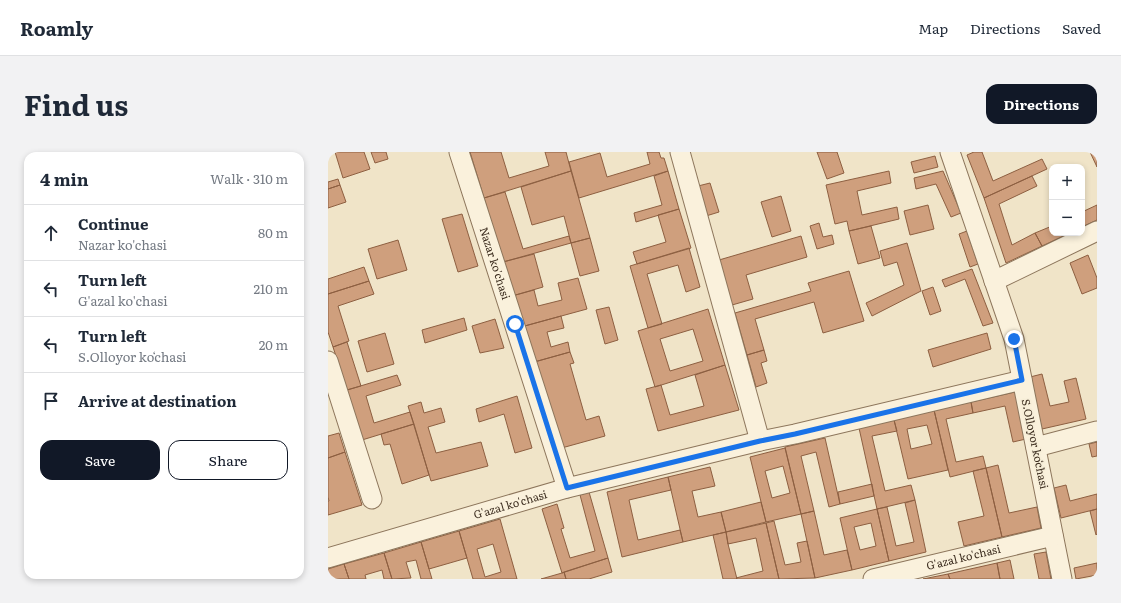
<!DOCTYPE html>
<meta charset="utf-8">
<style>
:root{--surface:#fff;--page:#f2f2f3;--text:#1f2937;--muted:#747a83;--line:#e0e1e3;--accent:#111827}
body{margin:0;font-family:Literata,serif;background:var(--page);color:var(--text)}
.controls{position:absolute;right:12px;top:12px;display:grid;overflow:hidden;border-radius:8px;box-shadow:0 2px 6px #0003}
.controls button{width:36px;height:36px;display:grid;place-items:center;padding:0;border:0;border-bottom:1px solid var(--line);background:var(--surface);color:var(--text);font:20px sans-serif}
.stop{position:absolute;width:12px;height:12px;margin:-9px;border:3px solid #1a73e8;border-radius:50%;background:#fff}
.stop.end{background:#1a73e8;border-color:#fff;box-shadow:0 1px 4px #0008}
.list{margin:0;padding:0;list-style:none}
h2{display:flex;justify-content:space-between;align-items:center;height:52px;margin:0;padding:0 16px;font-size:17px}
h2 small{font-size:13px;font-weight:400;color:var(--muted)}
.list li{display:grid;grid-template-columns:26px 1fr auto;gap:12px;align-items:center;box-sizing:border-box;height:56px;padding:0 16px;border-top:1px solid var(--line)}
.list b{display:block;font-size:15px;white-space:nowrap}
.list p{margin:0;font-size:13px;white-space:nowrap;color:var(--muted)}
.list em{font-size:13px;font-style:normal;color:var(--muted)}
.actions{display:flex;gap:8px;padding:12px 16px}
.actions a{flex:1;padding:9px 0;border:1px solid var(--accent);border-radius:12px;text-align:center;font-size:14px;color:var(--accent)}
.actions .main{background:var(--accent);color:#fff}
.icon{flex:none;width:22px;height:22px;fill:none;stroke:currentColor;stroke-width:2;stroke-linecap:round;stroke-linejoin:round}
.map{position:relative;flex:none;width:769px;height:427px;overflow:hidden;border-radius:12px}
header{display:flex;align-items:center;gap:24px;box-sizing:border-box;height:56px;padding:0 20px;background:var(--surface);border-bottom:1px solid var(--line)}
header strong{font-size:19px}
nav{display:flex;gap:22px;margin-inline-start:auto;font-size:14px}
.intro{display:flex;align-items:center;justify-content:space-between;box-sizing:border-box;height:96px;padding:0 24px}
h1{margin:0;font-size:28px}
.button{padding:10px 18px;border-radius:12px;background:var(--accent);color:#fff;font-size:14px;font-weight:700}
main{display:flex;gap:24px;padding:0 24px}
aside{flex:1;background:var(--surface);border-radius:12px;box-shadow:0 2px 6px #0003}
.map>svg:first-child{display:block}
.building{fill:#cf9f7d;stroke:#8d5f41;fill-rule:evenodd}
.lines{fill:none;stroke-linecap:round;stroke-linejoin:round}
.minor-casing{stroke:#8d765c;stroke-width:21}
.minor{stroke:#faf1dc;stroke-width:19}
.route{stroke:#1a73e8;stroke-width:5}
.labels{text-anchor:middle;stroke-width:3.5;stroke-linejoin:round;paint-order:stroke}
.street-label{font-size:11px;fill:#3d2e20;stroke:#f7eed8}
</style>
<header>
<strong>Roamly</strong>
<nav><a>Map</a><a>Directions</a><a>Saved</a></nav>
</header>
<div class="intro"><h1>Find us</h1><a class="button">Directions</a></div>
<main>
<aside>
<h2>4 min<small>Walk · 310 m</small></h2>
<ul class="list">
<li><svg class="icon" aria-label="ahead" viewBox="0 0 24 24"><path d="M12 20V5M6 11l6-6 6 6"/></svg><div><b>Continue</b><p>Nazar ko'chasi</p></div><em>80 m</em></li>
<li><svg class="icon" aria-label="left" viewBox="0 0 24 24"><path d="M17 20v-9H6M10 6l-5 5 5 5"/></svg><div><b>Turn left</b><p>G'azal ko'chasi</p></div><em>210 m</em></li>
<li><svg class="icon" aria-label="left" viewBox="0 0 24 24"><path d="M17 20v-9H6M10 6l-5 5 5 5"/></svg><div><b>Turn left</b><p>S.Olloyor koʻchasi</p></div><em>20 m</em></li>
<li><svg class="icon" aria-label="arrive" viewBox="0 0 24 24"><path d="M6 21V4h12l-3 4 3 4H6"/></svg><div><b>Arrive at destination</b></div></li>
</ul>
<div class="actions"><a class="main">Save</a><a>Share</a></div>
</aside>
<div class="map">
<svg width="769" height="427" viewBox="0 0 769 427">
<rect width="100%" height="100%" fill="#f0e4c8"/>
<path class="building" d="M7,0H36L42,17L15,26Z
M43,0H58L60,7L47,11Z
M142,0H173L181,26L221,14L217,0H238L243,19L156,46Z
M319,0H331L333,6H336L340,19L251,46L241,10L272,1L279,25L322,12Z
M489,0H509L516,21L499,27Z
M646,0H654L665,29L714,7L719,17L656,46L639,3Z
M762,0H769V15Z
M607,4L610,15L586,21L583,10Z
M243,19L262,86L243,91L236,64L204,73L193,35Z
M340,19L351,57L308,70L306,61L334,53L326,24Z
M561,19L563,31L529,39L534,63L569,55L571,67L521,79L519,69L507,72L498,33Z
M615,19L633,61L623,65L608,32L588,37L586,26Z
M704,24L709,34L671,52L684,93L707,81L714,94L678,111L656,46Z
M10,27L12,33L0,37V30Z
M382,31L391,60L378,64L370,34Z
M12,33L18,50L0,56V37Z
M177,40L195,97L241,84L243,91L175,110L156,46Z
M453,44L463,79L444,85L433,50Z
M600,53L606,77L582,83L576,59Z
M769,53V68L754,75V60Z
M351,57L363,96L309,112L305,100L338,90L330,63Z
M134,62L150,114L130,120L114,67Z
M491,71L495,85L504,83L506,92L489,97L482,74Z
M543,74L552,106L530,112L521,79Z
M724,74V81H742L714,94L707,81Z
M639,79L650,112L642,115L631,82Z
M473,84L479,105L418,123L425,147L404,153L391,108Z
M262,86L271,119L252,124L243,91Z
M70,88L79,118L49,127L40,97Z
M579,91L593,139L544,164L538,151L576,133L569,110L556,114L552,99Z
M361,96L372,135L358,140L350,113L319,122L334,172L320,176L302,114Z
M206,102L215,135L184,144L175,110Z
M760,103L769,126V136L754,142L742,111Z
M36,115L41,129L0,142V127Z
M644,117L665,171L655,174L637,127L617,135L614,128Z
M521,119L536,169L495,181L486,150L427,167L436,198L419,203L407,161L483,139L480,131Z
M250,126L259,157L193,175L184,144L206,138L210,154L234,148L230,131Z
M41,129L46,142L10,154L21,189L5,195L0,180V142Z
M605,135L613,159L602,163L594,139Z
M281,155L290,188L277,192L268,158Z
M380,157L397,213L327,235L310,179ZM365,177L375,209L342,219L332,187Z
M233,164L236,176L219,180L223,195L240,190L242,200L203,211L193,175Z
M136,166L139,178L97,191L94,178Z
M167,167L176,196L152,201L144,174Z
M57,181L66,212L39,220L30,189Z
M659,181L663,197L605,215L600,198Z
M19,190L33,234L19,238L5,195Z
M436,198L439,209L433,211L439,231L428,235L419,203Z
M242,200L246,211L242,212L258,268L271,264L277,284L230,297L206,210Z
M397,213L411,258L330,279L318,237L333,233L342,263L376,254L367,223Z
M714,222L722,254L741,250L736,229L748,226L758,267L714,277L702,225Z
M69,223L73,233L38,244L46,271L82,260L86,272L34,288L19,238Z
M687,240L698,287L685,290L677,254L645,261L643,250Z
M189,244L204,296L187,301L176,262L151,270L148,257Z
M93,250L96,261L113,256L117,270L100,275L108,301L153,290L160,314L103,329L80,254Z
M643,250L645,261L618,267L628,310L655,304L658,316L622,325L606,258Z
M606,258L620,318L580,327L566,268ZM599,273L604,292L583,297L579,277Z
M566,268L569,279L544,284L557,339L583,333L587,348L549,357L531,276Z
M86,272L101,323L74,332L62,292L56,293L53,282Z
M11,281L17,300L0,306V284Z
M497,286L512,352L501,355L488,300L473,304L486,359L473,362L457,295Z
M769,290V304L764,305L761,292Z
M457,296L473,362L438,370L422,305ZM455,314L462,341L444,346L437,319Z
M17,300L34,353L0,363V349H1L0,345V306Z
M670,313L681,361L709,355L713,376L674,385L658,316Z
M382,315L387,334L364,339L370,365L393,360L398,380L355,390L340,325Z
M658,316L674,385L636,394L630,370L656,364L645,319Z
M340,325L343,338L301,348L310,388L352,378L355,390L294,405L279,340Z
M544,332L546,344L512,352L510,340Z
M738,333L742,349L769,342V357L733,366L726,336Z
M261,340L280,406L234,421L214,357L229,352L236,376L233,377L242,406L267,399L252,343Z
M587,348L598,400L561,409L549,357L559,355L568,394L586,390L577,351Z
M433,350L438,370L398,380L393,360Z
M549,357L561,409L524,418L512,366ZM543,371L548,394L532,398L526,375Z
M769,357V382L768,383L762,359Z
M486,359L496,403L519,398L524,418L487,426L473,362Z
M172,367L189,427H145L131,379ZM165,392L173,420L157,425L149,397Z
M446,369L457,413L473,410L469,391L479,389L487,426L451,427L438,371Z
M438,371L451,427H409L408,426L435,419L428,386L400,392L398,380Z
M131,379L139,406L101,417L93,390Z
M398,380L400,392L409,427H395L385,383Z
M93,390L104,427H93L88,408L78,410L83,426L64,427L56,401Z
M718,400L723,427H711L706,402Z
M56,401L64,427H56L54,418L37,423L38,427H21L16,412Z
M280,406L284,420L261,427H238L236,420Z
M682,408L686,427H672L669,411Z
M669,411L672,427H622L620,422Z
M769,411V423L748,427L746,416Z
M16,412L21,427H0V417Z
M236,420L238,427H213L234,421Z
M620,422L622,427H595Z"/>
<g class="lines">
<g class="minor-casing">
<g id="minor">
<path id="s1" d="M131,0L239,336"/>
<path d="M352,0L432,289"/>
<path d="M622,0L686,187L734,427"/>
<path d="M666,129L769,79"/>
<path d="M0,209L44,347"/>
<path d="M708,295L769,279"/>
<path id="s2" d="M0,406L239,336L432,289L467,282L694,228"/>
<path id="s3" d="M545,427L725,384"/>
</g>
</g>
<use href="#minor" class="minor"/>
</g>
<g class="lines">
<path class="route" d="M187,172L239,336L432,289L467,282L694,228L686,187"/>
</g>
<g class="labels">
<g class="street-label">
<text dy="4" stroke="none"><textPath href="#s1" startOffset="117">Nazar ko'chasi</textPath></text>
<text transform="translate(707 292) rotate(78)" y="4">S.Olloyor koʻchasi</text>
<text dy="4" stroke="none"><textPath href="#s2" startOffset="190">G'azal ko'chasi</textPath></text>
<text dy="4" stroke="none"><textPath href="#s3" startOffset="93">G'azal ko'chasi</textPath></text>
</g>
</g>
</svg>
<div class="controls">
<button>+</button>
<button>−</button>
</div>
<div class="stop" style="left:187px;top:172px"></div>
<div class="stop end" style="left:686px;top:187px"></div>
</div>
</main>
